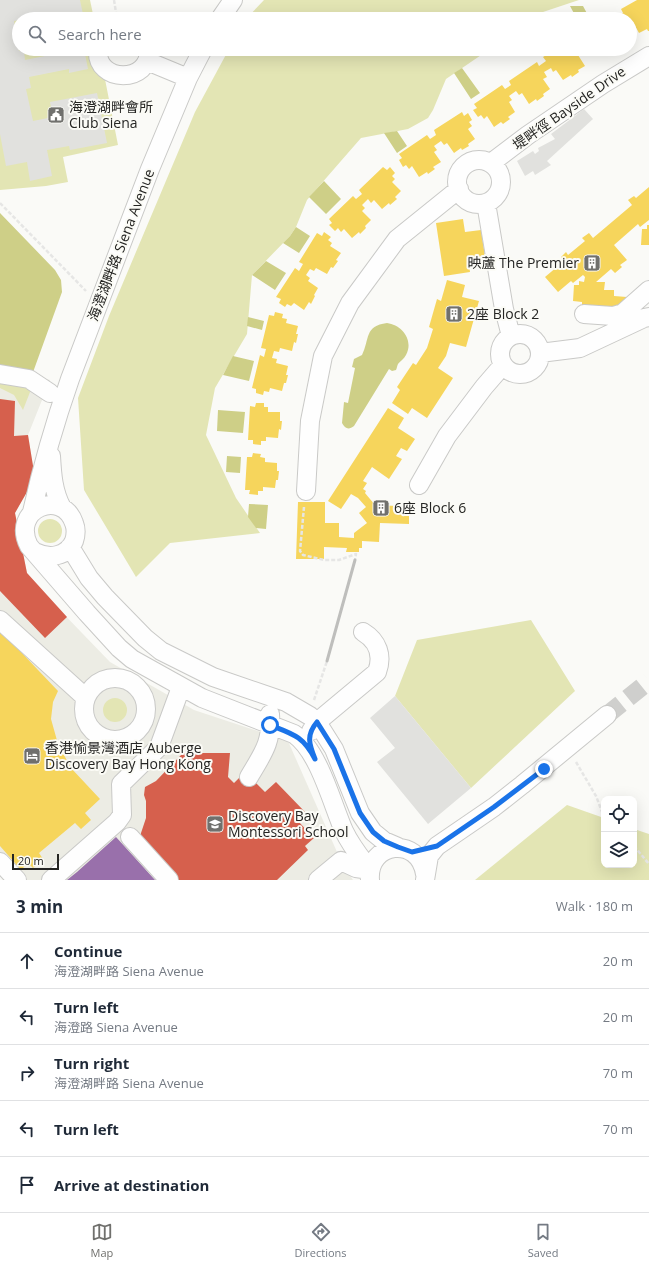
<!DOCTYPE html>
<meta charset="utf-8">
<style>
:root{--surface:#fff;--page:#f2f2f3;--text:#1f2937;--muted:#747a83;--line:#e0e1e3;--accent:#70706d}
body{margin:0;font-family:"Open Sans","Noto Sans TC",sans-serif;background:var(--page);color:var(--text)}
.controls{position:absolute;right:12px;bottom:12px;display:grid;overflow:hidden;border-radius:8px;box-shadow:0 4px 16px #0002}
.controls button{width:36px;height:36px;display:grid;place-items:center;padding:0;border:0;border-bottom:1px solid var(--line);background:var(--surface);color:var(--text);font:20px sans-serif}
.scale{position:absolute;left:12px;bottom:10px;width:47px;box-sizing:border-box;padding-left:4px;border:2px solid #252523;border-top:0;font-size:11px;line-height:14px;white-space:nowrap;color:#252523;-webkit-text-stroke:3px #fbfbf6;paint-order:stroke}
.stop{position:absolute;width:12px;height:12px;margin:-9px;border:3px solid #1a73e8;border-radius:50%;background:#fff}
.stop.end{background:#1a73e8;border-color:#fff;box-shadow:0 1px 4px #0008}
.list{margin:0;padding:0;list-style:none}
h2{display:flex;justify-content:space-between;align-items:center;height:52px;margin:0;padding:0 16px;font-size:17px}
h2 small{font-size:13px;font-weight:400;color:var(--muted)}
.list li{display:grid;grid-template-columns:26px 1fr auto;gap:12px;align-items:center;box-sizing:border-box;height:56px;padding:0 16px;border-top:1px solid var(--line)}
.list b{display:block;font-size:15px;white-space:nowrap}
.list p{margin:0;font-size:13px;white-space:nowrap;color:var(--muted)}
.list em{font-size:13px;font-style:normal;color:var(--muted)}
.icon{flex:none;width:22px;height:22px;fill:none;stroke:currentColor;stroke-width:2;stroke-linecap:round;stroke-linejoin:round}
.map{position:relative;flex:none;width:649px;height:880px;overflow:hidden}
.search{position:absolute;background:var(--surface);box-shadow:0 4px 16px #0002;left:12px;right:12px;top:12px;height:44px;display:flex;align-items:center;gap:10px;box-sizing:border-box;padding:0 14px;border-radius:22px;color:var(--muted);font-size:15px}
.sheet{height:332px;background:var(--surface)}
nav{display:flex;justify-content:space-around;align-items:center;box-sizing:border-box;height:56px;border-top:1px solid var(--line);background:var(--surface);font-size:11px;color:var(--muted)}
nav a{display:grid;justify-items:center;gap:2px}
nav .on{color:var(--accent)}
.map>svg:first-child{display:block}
.built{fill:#ecece4}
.green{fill:#e3e5b4}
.water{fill:#cecf87}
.homes{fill:#f6d55c}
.shops{fill:#d6604d}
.offices{fill:#9970ab}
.building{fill:#e1e1de}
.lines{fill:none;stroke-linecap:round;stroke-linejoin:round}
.minor-tunnel{stroke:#cfcfcd;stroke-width:18;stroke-dasharray:18 9;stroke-linecap:butt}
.minor-casing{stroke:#c9c9c7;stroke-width:20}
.path{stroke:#e6e6e5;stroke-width:2.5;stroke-dasharray:4 2;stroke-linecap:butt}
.minor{stroke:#fefefe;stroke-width:18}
.rail{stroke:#bebebc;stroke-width:3}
.route{stroke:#1a73e8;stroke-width:5}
.labels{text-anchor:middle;stroke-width:4;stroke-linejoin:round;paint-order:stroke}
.poi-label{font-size:14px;fill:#252523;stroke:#fbfbf6;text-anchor:start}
.street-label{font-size:14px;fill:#252523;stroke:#fbfbf6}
</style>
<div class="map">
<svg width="649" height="880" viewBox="0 0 649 880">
<rect width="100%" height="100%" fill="#fafaf7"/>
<path class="built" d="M0,369L50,380L28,435L35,478L15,513L27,573L55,605L110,662L194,710L288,741L341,861L353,880H3L0,876Z"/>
<path class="green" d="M0,0H90L94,19H19V49H99L118,145L63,157L68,182L46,186L0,190Z
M264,0H579L522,19H246Z
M229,49H490L446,79L433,110L428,118L408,129L361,138L307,200L296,227L290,236L252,275L247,334L215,388L206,435L236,498L260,533L170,543L136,577L84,490L78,398L109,316L195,112Z
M0,379L32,387L23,410L14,395L0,388Z
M38 531a12 12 0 1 1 24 0a12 12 0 1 1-24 0Z
M531,620L575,691L471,788L395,696L417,640Z
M103 710a12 12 0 1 1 24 0a12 12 0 1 1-24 0Z
M567,805L604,818V865H634V829L649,834V880H475Z"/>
<path class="water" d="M570,6H583L590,19H577Z
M462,68L480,93L471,99L454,73Z
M397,131L407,146L397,153L384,133Z
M324,181L341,199L326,214L309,197Z
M0,213L55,270L61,280L62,292L32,375L0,369Z
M296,227L310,236L299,253L283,243L290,236Z
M266,261L286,273L275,290L252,275Z
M248,317L264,321L262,330L247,326Z
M387,323C402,325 414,340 406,355C404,359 400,361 398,364C397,366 397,368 396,370L392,371L389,369L354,426C349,430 345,429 342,423L344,402L348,403L355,368L352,367L354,359L362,355C370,339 364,326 387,323Z
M233,356L254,361L249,381L223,375Z
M218,410L245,412L243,433L217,431Z
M227,456L241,457L240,473L226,472Z
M249,504L268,505L266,529L256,528L248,517Z"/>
<path class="homes" d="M637,0H649V31H648L647,29L639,33L633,22L630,24V19H602L614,12L617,17L623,13L621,9Z
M556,49H578L581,53L578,55L585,66L578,70L579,72L572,77L571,75L563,80L556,70L553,72L551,68L544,72L547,77L543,79L550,89L543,94L544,96L537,101L536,99L529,104L522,93L519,95L516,91L509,96L512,100L509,102L515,112L508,117L510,119L503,124L501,122L494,127L487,116L484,119L481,115L478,117L473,110L477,108L474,104L502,85L505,89L511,85L509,81L537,62L539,66L546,61L543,57Z
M600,49H615L611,51L610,49L602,53Z
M462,112L464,116L468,113L472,120L469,122L472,126L468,129L475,139L468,144L469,146L462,150L461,148L454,153L447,143L444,145L441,141L434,146L437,150L434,152L441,162L433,167L435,169L428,174L427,172L419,177L412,166L409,169L406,165L403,167L399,160L402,158L399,154L427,135L430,139L436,135L434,130Z
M383,167L387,170L390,167L395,173L392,176L395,179L392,182L401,191L395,197L397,199L390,205L389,203L382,209L374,200L371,203L368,199L362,205L365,208L362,211L371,220L365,226L366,228L360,234L359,232L352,238L344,229L341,232L338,228L335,231L329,225L332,223L329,219L353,196L356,199L362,194L359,190Z
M649,187V220L640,227L638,224L614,245L627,260L620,265L622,267L615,273L611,269L596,282H605L604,290H614V296L627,297L626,305L618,304V308L582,306V302L573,301L574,285H579V281L584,282L585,277L583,275L573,283L571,281L558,292L545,277L564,261L561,257L566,252L568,255L585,241L582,238L589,233L593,238L632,205L628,200L634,196L636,198Z
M463,219L465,232L481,230L485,256L468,258L470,272L444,276L436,223Z
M647,225H649V245H641L642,229H647Z
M324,232L331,237L328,240L332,243L330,246L341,253L336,260L338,261L333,268L331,267L327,274L316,268L314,271L310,269L306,275L310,278L308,281L318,288L314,295L315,296L311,304L309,302L304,310L294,303L291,306L287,304L285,307L279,303L281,299L276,297L295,268L299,271L303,264L299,262L317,233L322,236Z
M447,280L465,285L462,297L479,301L466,347L450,343L446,356L438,368L453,378L427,418L412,408L408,414L392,403L400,390L397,387L413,363L416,365L427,348L433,329L429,327L437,299L441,301Z
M275,312L283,314L282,318L287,319L286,323L298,326L296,334H298L296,343L294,342L292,351L280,348L279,352L274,351L272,358L277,359L276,363L288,366L286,375H288L286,383H284L282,391L270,388L269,392L264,391L263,395L256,393V389L252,388L260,355L264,357L266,349L261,348L269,315L274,316Z
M256,403H264V407H268V412H280V421H282L281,430L279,429L278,438L266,437V441H261V445L253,444V440H248L250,406L255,407Z
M388,408L404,418L398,428L415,439L407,451L401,448L396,456L402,459L389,479L372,467L363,481L367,483L363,489L366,491L365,493L375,505L397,506V510L404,511V516H409V524L380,523L379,542L362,541V548H359V552H346L347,548L324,547V559H296L298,502H325V523H339V537L354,538V533L367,523L359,513L366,507L358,498L351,494L341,509L328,501Z
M253,453L261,454L260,457L265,458V462L277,463V471H279L278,480H276L275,488L263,487V491H258V495L249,494L250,490H245L247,457H252Z
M0,630L58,691L53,702L51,719L58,744L71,768L100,799L85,813L91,820L81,829L75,823L39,853L43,859L33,868L28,863L21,870L0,846Z"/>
<path class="shops" d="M0,399L15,401L14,436L28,435L35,478L15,513L27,573L67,617L45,638L0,591Z
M183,753H230L228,777L234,783L245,772L265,792L276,782L307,814L298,821L314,838L305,846L308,850L277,880H175L140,850L141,833L146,818V801L144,795L145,787L156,781Z"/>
<path class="offices" d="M116,837L155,880H67L77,872Z"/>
<path class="building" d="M0,0H80L84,19H41V16L14,21L19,51L24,50L25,60L65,52V49H84L88,69L69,73V69L29,77L31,88L26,89L33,121L53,117L50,102L97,93L107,143L70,150L69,146L47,150L52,176L30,181L27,162L6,166L0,134Z
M584,109L593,119L547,161L551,165L535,175L533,171L525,176L517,161L533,151L535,154L539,151L538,148L555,139L551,134Z
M395,696L471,788L428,824L377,762L395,748L370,718Z"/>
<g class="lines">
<path class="minor-tunnel" d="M607,715L649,681"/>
<g class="minor-casing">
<path id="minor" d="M220,19L233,0
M98,49C95,84 151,84 149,49
M147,61L188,78
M457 182a22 22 0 1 1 44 0a22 22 0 1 1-44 0Z
M491,163L528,135L603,84L649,56
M486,203L504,309L511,336
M584,314L613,316L623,313L649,290
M500 354a20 20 0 1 1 40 0a20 20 0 1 1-40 0Z
M540,353L580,348L644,318L649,317
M0,374L29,379L50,393
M51,456C52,474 53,491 62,508
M419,485L447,436L484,387L503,365
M306,491L310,421L323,356L350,303L397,239L459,189
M32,512C42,467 55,422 70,379L150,169L188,78L203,49
M70,547L89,578L105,597L145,638L161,651L213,677L286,702L310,716L317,722L334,749L360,813L373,832L384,841L398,847
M35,552C49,559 67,557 74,541C76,535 76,528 74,523C62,488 10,509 29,546L87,613L119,648L132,659L202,698L294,734C319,751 332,804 344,831C351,846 361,858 370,870
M0,620L86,698
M84 709a31 31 0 1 1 62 0a31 31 0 1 1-62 0Z
M311,731L317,722L377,672C383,656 378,641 363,632
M249,777C263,753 272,743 270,714
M130,837L169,880
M0,862L17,880
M51,880L117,822L122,815L121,784L159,747L181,687
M318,880L341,861L356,868L370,870
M370,880C367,842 419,835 425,874
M425,880L429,856L437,846L494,807L522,785L607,715"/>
</g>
<path class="path" d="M114,0L117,19
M0,203L86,291
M304,507L300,551L303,555L324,560H339L356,554L355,560
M314,700L327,661
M576,762L596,796L604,817
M634,846L649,864"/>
<use href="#minor" class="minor"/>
<path class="rail" d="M327,661L355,560"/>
</g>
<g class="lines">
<path class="route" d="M270,725C293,734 303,736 315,759C309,744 306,735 317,722L334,749L360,813L373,832L384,841L398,847L412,852L437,846L494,807L544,769"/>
</g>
<defs>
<g id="civic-square" transform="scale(0.9)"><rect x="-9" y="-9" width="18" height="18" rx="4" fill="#70706d" stroke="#fbfbf6"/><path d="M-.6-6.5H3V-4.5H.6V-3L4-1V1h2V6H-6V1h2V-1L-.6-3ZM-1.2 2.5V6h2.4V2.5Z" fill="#fff"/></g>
<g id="building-square" transform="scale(0.9)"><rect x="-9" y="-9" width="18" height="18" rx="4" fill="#70706d" stroke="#fbfbf6"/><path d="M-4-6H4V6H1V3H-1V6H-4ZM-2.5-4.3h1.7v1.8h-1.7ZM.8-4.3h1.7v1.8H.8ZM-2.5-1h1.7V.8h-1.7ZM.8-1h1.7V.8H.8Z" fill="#fff"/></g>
<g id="hotel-square" transform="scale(0.9)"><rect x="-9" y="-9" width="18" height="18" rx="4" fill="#70706d" stroke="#fbfbf6"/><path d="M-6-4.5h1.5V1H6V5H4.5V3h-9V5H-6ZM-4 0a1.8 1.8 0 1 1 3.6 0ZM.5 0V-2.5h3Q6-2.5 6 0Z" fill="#fff"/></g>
<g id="school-square" transform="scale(0.9)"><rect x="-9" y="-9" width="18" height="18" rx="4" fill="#70706d" stroke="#fbfbf6"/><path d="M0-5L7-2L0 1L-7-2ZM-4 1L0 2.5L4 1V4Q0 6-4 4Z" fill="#fff"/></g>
</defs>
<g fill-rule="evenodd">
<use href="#civic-square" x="56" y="115"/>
<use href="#building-square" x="592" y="263"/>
<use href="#building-square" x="454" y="314"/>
<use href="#building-square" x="381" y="508"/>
<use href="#hotel-square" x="32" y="756"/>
<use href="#school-square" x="215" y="824"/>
</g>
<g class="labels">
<g class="poi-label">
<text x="69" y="112">海澄湖畔會所<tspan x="69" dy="16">Club Siena</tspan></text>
<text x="579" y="268" text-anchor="end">映蘆 The Premier</text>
<text x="467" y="319">2座 Block 2</text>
<text x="394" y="513">6座 Block 6</text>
<text x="45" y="753">香港愉景灣酒店 Auberge<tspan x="45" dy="16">Discovery Bay Hong Kong</tspan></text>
<text x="228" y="821">Discovery Bay<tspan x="228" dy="16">Montessori School</tspan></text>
</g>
<g class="street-label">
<text transform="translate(569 108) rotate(-35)" y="5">堤畔徑 Bayside Drive</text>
<text transform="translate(121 245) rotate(-69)" y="5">海澄湖畔路 Siena Avenue</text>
</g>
</g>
</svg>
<div class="controls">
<button><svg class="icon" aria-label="locate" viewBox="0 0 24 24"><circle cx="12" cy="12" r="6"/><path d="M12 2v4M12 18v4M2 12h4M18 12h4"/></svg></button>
<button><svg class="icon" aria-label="layers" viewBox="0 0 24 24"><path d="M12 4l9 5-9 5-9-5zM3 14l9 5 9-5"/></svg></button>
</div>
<div class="scale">20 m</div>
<div class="stop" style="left:270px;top:725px"></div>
<div class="stop end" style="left:544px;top:769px"></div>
<div class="search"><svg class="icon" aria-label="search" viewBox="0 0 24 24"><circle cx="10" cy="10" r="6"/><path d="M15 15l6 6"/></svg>Search here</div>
</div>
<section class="sheet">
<h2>3 min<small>Walk · 180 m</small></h2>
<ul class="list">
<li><svg class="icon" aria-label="ahead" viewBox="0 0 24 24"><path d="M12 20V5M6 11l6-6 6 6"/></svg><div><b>Continue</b><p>海澄湖畔路 Siena Avenue</p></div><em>20 m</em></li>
<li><svg class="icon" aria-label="left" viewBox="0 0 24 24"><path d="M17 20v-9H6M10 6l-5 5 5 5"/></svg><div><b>Turn left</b><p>海澄路 Siena Avenue</p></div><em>20 m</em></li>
<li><svg class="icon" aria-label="right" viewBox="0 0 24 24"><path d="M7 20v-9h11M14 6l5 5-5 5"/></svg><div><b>Turn right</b><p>海澄湖畔路 Siena Avenue</p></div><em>70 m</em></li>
<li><svg class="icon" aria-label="left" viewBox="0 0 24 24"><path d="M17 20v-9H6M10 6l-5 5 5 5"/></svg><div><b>Turn left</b></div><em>70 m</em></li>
<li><svg class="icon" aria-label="arrive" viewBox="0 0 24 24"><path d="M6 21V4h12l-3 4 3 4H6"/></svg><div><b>Arrive at destination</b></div></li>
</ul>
</section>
<nav>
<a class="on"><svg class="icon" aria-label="map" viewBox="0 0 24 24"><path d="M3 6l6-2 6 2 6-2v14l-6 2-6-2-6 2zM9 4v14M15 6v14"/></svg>Map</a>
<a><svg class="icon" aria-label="directions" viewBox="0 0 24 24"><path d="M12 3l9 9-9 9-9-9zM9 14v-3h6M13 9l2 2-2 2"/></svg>Directions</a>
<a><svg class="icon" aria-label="saved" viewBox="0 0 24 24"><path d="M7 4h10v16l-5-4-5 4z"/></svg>Saved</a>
</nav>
